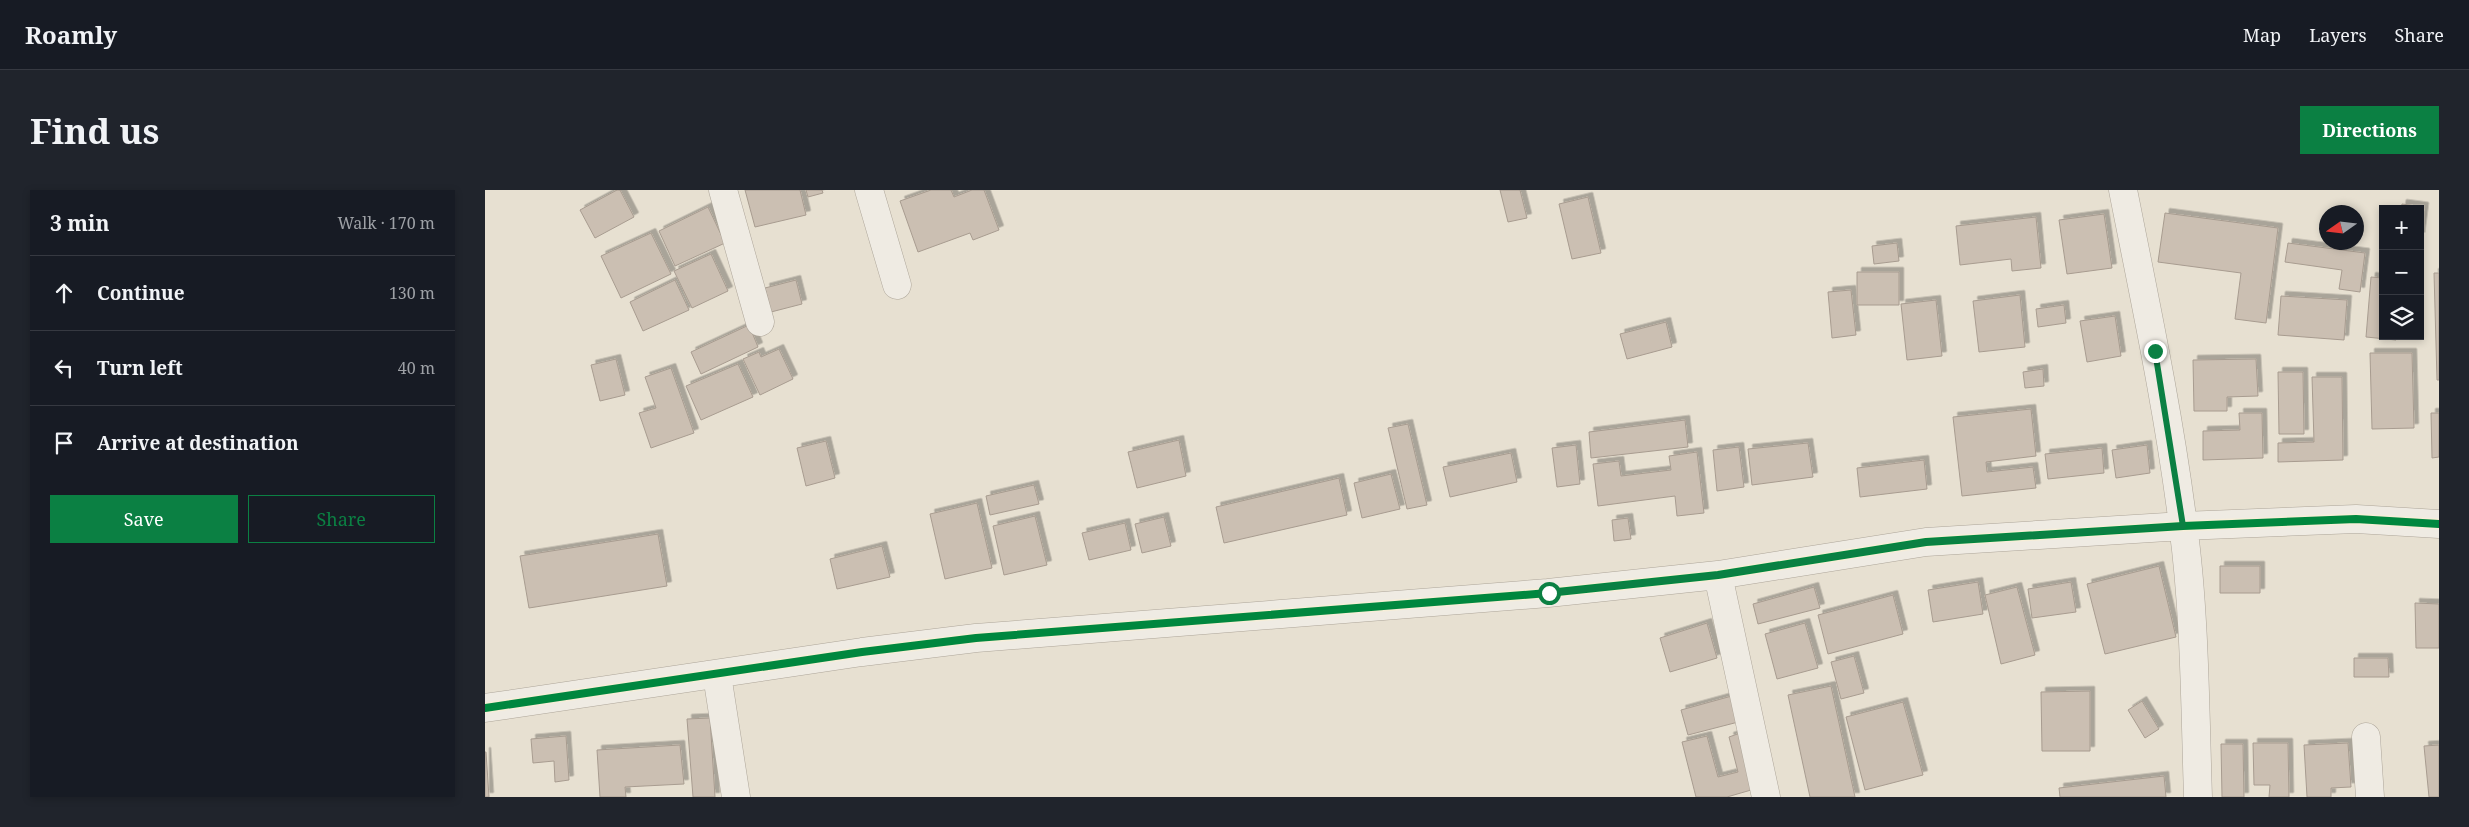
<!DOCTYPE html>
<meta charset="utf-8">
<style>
:root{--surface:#171b24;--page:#20242c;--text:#f1f3f6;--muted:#9ea1a6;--line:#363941;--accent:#0b8043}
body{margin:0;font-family:"Noto Serif",serif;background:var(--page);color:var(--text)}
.controls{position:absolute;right:15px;top:15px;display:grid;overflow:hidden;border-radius:0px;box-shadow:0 2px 8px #0003}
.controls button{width:45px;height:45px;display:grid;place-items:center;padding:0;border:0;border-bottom:1px solid var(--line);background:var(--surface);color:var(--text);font:25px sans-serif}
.compass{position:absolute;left:1834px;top:15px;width:45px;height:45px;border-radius:50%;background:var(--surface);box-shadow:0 2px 8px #0003;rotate:256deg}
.stop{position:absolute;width:15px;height:15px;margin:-11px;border:4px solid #0b8043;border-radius:50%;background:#fff}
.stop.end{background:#0b8043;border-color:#fff;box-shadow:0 1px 5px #0008}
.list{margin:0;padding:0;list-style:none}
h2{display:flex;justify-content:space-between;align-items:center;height:65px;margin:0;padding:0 20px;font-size:21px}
h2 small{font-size:16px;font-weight:400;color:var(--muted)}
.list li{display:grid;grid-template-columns:32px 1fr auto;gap:15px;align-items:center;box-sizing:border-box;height:75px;padding:0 20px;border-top:1px solid var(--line)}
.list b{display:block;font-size:19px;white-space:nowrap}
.list em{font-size:16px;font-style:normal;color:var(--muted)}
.actions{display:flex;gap:10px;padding:15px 20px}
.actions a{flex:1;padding:11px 0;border:1px solid var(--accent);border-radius:0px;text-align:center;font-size:18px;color:var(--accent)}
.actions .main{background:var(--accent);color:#fff}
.icon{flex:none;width:28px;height:28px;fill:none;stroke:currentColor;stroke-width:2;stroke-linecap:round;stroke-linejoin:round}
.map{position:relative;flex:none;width:1954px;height:607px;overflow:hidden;border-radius:0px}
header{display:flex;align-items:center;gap:30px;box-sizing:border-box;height:70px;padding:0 25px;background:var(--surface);border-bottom:1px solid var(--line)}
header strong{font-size:24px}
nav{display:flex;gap:28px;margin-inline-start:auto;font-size:18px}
.intro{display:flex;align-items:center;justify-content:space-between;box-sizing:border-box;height:120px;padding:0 30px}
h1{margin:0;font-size:35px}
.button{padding:12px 22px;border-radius:0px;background:var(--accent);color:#fff;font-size:18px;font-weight:700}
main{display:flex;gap:30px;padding:0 30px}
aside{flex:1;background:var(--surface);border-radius:0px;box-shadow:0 2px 8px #0003}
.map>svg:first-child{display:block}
.building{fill:#cbbfb2;stroke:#a89c90;filter:url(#shadow)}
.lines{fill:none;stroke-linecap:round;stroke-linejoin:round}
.street-casing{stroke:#ada599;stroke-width:29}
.street{stroke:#efebe3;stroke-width:28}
.cycleway-casing{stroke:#f7eed8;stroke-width:11}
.cycleway{stroke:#00873e;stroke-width:8}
.route{stroke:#0b8043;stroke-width:6}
</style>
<header>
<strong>Roamly</strong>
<nav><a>Map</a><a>Layers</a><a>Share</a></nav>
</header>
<div class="intro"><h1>Find us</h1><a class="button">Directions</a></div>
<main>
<aside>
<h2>3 min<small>Walk · 170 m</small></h2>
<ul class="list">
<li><svg class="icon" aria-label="ahead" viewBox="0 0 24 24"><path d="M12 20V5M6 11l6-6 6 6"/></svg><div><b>Continue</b></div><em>130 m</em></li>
<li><svg class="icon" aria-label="left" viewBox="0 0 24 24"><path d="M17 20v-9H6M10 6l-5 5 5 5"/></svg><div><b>Turn left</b></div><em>40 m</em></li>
<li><svg class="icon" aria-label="arrive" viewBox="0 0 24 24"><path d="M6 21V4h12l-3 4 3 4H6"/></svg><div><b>Arrive at destination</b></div></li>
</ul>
<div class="actions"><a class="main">Save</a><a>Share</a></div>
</aside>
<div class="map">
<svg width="1954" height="607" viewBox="0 0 1954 607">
<defs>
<filter id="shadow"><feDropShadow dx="4.5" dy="-4.5" stdDeviation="0" flood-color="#0004"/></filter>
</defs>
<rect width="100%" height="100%" fill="#e7e0d1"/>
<path class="building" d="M132,0H135L149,27L110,48L95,20Z
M260,0H315L321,25L270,37Z
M321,0H337L338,3L323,7Z
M446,0H466L469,7L487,0H499L514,40L488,50L485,43L433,62L415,11Z
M1015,0H1035L1042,28L1023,32Z
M1103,7L1116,63L1087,69L1074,14Z
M1917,14L1939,17L1935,47V19H1916Z
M223,17L240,53L190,76L174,41Z
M1680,23L1793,38L1781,133L1750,129L1756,83L1673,72Z
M1619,24L1627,78L1582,84L1574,30Z
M1551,27L1556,78L1527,81L1526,69L1475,75L1471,36Z
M166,43L186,84L136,108L116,66Z
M1412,53L1414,71L1389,74L1387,56Z
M1803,53L1880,63L1875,102L1854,99L1857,80L1800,72Z
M226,64L243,101L207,118L189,81Z
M1372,82H1414V115H1372Z
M1949,83H1954V190H1952Z
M1886,87L1898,88V146H1911V150L1881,147Z
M190,90L204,120L158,141L145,112Z
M311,90L317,114L286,122L280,98Z
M1366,100L1371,145L1347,148L1343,102Z
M1535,105L1540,157L1494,162L1488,111Z
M1796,106L1862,110L1859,150L1793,145Z
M1451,110L1457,166L1422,170L1416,114Z
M1579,115L1581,133L1553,137L1551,119Z
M1630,126L1636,166L1602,172L1595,131Z
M1181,132L1187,157L1142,169L1135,144Z
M264,135L273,157L216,184L206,162Z
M294,159L308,189L275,205L258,169L274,162L276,167Z
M1885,163H1927L1929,238L1887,239Z
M131,169L140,205L115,211L106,175Z
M1771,169L1773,206L1742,207V221H1709L1708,170Z
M253,174L268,207L216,230L201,196Z
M186,178L209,243L166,258L154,223L171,218L160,187Z
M1558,179L1559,196L1540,198L1538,182Z
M1793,182H1818L1819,244H1794Z
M1827,187H1857L1858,270L1793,272V253L1829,252Z
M1546,219L1551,266L1501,272L1502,282L1548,277L1551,298L1477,306L1468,227Z
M1754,223H1777L1778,268L1718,270V241L1755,240Z
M1946,223H1954V267L1947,268Z
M1200,230L1203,257L1106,268L1104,242Z
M923,234L942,315L922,319L903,238Z
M694,250L701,286L652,298L643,262Z
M341,251L350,288L321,296L312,258Z
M1323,253L1328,287L1267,295L1263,259Z
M1091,255L1095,294L1072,297L1067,258Z
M1662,255L1665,283L1631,288L1627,260Z
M1254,257L1259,297L1232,301L1228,260Z
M1617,258L1619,283L1563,289L1560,264Z
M1212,262L1219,323L1192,326L1190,306L1113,316L1108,274L1134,271L1136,286L1186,280L1184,266Z
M1026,263L1032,292L965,307L958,277Z
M1439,270L1442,299L1375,307L1372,278Z
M906,284L915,319L877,328L869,293Z
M854,288L862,325L739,353L731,317Z
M549,295L554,314L505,325L501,306Z
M492,313L507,378L460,389L445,324Z
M550,326L562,375L519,385L508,336Z
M679,327L686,356L657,363L650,334Z
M1143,328L1146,349L1129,351L1127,330Z
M640,333L646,360L604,370L597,343Z
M173,344L182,396L44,418L35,366Z
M397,356L405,387L352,399L345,369Z
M1674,376L1691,447L1620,464L1602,394Z
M1735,376H1775V403H1735Z
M1493,392L1498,424L1448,432L1443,400Z
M1586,392L1591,422L1547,428L1543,399Z
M1329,397L1335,418L1273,434L1268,414Z
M1532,397L1550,465L1516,474L1500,405Z
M1408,405L1418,444L1343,464L1333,425Z
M1930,413L1954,414V458H1931Z
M1222,433L1232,468L1185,482L1175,448Z
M1320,433L1333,478L1292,489L1280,444Z
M1369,466L1379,503L1356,509L1346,472Z
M1869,468H1903L1904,487H1869Z
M1346,496L1370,607H1325L1303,505Z
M1605,501V561H1557L1556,502Z
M1254,504L1261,530L1203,545L1196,520Z
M1657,511L1674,539L1660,548L1643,520Z
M1418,512L1438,585L1380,600L1361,527Z
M225,528L230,607H208L202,529Z
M1258,542L1273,598L1242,607H1211L1197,552L1222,546L1233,587L1253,582L1244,547Z
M81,546L84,590L70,592L69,571L48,573L46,549Z
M1768,553H1803L1804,607H1784L1785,595H1769Z
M1863,553L1866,597L1846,598V607H1822L1819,555Z
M1736,554H1758L1759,607H1737Z
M195,555L199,594L140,597L141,607H115L112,560Z
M1954,555V607H1944L1939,556Z
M0,562H1L4,607H0Z
M1679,586L1681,607H1575L1574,598Z"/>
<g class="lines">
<g class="street-casing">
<path id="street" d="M238,0L275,132
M384,0L412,95
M1638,0C1660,111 1684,223 1698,335C1710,423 1710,518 1713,607
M1233,385L1281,607
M232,485L251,607
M0,518L377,462L491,448L1063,403L1233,385L1441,352L1698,336L1871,329L1954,334
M1881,547L1885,607"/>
</g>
<use href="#street" class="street"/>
<g class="cycleway-casing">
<path id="cycleway" d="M0,518L377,462L491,448L1063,403L1233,385L1441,352L1698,336L1871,329L1954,334"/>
</g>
<use href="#cycleway" class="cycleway"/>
</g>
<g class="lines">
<path class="route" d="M1064,403L1233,385L1442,352L1698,336L1670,161"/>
</g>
</svg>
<div class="controls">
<button>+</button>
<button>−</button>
<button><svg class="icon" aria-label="layers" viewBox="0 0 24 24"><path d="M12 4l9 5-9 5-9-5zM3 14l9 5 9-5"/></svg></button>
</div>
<svg class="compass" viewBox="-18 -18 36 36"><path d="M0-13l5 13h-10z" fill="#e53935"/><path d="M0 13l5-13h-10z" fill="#9ea1a6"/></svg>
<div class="stop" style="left:1064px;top:403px"></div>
<div class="stop end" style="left:1670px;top:161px"></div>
</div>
</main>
